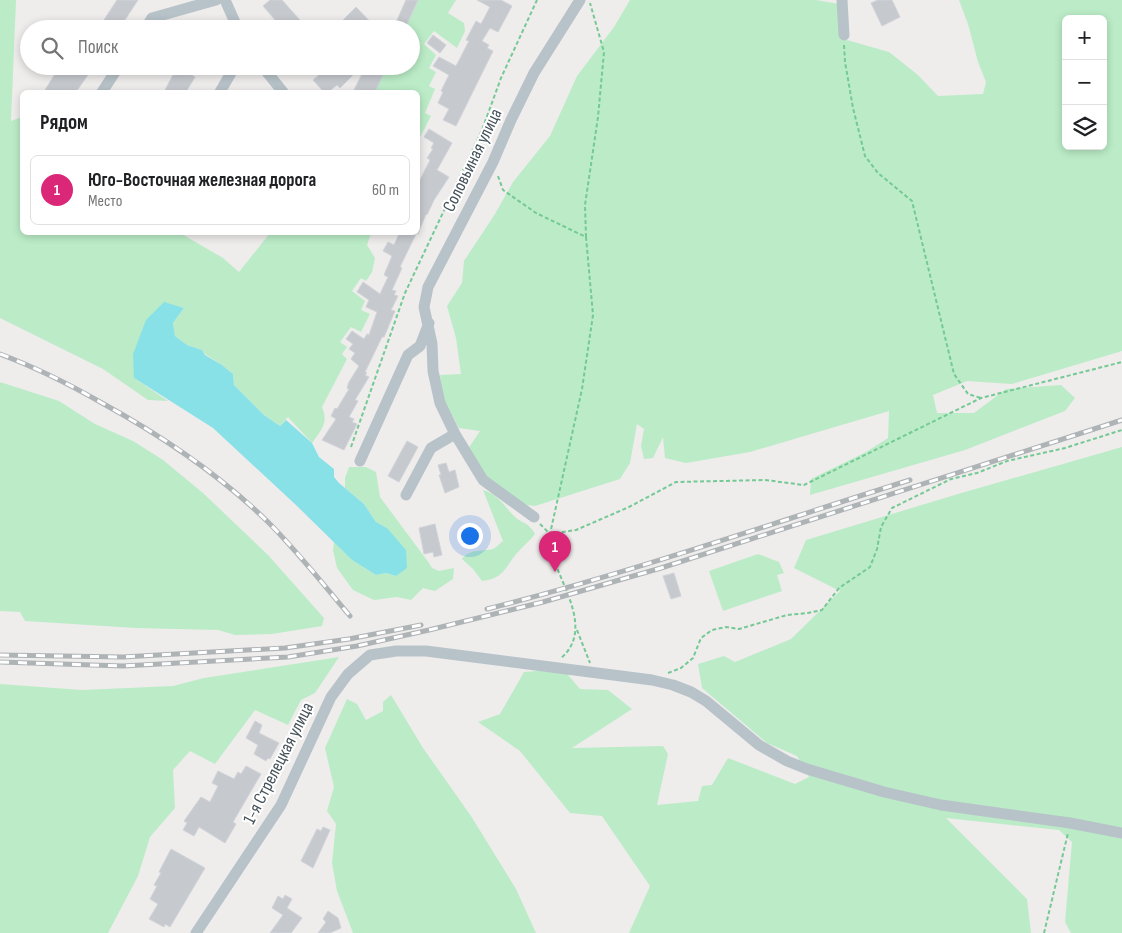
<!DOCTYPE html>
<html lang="ru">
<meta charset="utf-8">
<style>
:root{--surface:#fff;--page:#f2f2f2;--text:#202124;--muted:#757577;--line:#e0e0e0;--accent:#db2777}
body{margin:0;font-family:"Sofia Sans Condensed",sans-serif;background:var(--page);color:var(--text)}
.controls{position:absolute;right:15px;top:15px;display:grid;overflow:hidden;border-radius:8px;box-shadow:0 2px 8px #0003}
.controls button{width:45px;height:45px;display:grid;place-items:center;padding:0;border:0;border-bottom:1px solid var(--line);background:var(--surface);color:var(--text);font:25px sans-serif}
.you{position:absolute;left:469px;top:535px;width:18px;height:18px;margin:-12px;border:4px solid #fff;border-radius:50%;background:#1a73e8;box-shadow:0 0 0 8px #1a73e833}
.badge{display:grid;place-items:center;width:32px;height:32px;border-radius:50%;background:var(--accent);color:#fff;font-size:16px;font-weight:700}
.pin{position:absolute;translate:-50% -41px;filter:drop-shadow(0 1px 2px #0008)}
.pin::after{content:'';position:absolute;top:26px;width:18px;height:15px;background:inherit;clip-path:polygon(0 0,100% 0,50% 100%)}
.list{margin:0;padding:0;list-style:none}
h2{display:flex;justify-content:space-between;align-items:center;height:65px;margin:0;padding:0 20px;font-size:21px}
h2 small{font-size:16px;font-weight:400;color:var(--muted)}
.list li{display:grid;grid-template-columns:32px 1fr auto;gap:15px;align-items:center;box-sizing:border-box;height:70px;margin:0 10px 10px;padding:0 10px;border:1px solid var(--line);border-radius:8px}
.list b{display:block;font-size:19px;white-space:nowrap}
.list p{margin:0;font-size:16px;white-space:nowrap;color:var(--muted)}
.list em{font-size:16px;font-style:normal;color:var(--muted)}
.icon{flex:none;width:28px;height:28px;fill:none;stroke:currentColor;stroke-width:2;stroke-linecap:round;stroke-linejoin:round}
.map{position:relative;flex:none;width:1122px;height:933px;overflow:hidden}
.search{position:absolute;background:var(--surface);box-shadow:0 2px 8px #0003;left:20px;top:20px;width:400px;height:55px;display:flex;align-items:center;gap:12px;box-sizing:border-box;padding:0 18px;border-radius:28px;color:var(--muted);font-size:19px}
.panel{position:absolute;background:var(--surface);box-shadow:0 2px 8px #0003;left:20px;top:90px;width:400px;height:145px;border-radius:8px}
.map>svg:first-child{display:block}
.green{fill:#bbecc7;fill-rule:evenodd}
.water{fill:#89e1e8}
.building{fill:#c6cacf;stroke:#d0d3d8}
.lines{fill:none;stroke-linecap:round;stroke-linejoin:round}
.path{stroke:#74c994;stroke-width:2;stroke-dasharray:4 2.5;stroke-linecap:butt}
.minor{stroke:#b8c3c9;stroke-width:11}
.rail-casing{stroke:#aeb3b6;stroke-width:5}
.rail{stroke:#fff;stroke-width:3;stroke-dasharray:9;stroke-linecap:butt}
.labels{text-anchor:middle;stroke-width:4;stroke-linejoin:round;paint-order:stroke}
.street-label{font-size:18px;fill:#455259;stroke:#fff}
</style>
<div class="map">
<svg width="1122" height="933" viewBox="0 0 1122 933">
<rect width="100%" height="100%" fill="#efecec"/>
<path class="green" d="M0,0H16L11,121L22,117V232L180,233L223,258L239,272L270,233H371L367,245L375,258L372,272L366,281L361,278L352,291L365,301L361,310L370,314L361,332L351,327L340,342L347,347L342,354L347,359L322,407C329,423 321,430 312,443L288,417L280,426L264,415L234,385L233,374L222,365L205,354L202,350L187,345L175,336L173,323L184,308L164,303L134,378L168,401L148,400L103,369L0,318Z
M418,0H456L448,13L464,23L465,31L457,48L434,31L424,44L436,55L429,68L436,72L429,86L435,89L425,113L431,116L418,141V92H375L387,66H411V29H405Z
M630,0H816L839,4L840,38L889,52L918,75L938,96L983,94L986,82L978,62L968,24L959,0H1122V351L1012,384L967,381L933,395L937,413H974L1006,389L1061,385L1075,398L1065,411L965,450L810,495L811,479L866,452L888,438L889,411L750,452L686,463L665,458L663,437L653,458L644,459L641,446L644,429L637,424L630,463L620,479L535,506L520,504L487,480L468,449L480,431L459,428L442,397L440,375L461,374L456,338L447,306L462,283L464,261L495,214L513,182L550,136L577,76L614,27ZM1066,19H1103V146H1066Z
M0,382L59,401L95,424L133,441L163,460L203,493L268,555L324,618L322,626L272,634L235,635L218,630L136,628L25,621L20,612L0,611Z
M1122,447V933H1071L1065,922L1072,842L1059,830L946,818L1027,899L1031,933H629L650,886L602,816L570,813L520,751L478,722L500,714L524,672L563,669L580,689L608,690L632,709L572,748L663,746L668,754L657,805L698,801L702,786L712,785L728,758L795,784L809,777L797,756L767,743L702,688L698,664L724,656L735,662L791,639L840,591L794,568L806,540L958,494Z
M349,467H366L376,472L380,497L429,563L432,568L439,571L454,568L453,579L435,591L423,588L411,600L397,597L374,600L353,590L337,568L333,550L334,542L352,560L376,575L386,573L396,576L387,528L376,522L364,504L345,488V478Z
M483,490C498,494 503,505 514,516C523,525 527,520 535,534C530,541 524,545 518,552C505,566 505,579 482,581L473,569L462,559C471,548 481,552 493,549C496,548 500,543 503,541Z
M758,554L779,562L784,573L777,575L782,591L723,611L709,571Z
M339,657L315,693L301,700L288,725L255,710L215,764L190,751L173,770L175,808L150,837L138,876L108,933H0V684L82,690L173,686L204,678Z
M391,695L423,748L471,816L516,889L536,933H353L337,891L332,863L336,824L327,811L334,787L325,748L347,699L357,704L366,720L383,711V702Z"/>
<path class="water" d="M164,302L184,308L173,323L175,336L187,345L202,350L205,355L222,365L233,374L234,385L264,415L280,426L286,420L312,443L319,457L334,469V477L339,483L364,504L376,522L387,528L406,550L407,568L396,576L386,573L376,575L352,560L297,506L213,428L134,378L133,354L146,320Z"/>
<path class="building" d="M117,0H138L119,29H98Z
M270,0H282L308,29H283L263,6Z
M406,0H418L405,29H393Z
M477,0H501L512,6L498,32L490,28L482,41L489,45L487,48L493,51L456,126L443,120L449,109L438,103L443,92L441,91L449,75L433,66L439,57L456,66L469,41L466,40L476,21L481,24L490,7Z
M878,0H892L900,17L882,26L871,3Z
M356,7L377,29H334Z
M433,35L446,45L440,53L427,43Z
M60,66H94L76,92H49L45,90Z
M319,66H362L340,88L337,85L328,92H324L313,80L324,71Z
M366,66H387L375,92H353Z
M177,67L195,77L186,92H164Z
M429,129L452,143L437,170L449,177L434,200L427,215L426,214L418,234V184L430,160L427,158L433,149L431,148L434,143L424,137Z
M400,232H417L400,267L402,268L392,290L396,291L394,295L398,296L391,310L395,311L384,337H382L365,372L367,373L365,375L369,377L355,400L358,401L349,417L354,419L352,422L357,424L344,450L322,440L336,419L331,416L335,408L337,409L349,389L347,388L349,382L359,366L351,359L355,353L349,349L353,344L346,339L352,331L364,339L367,334L369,335L377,312L366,307L369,300L357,292L363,282L380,294L388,277L384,275L392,256L383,251L388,242L394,245Z
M407,441L418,447L399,482L388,476Z
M446,463L449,472L455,470L459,487L445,493L439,475H441L438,465Z
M435,524L442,555L434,557L433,552L424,554L419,528Z
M674,573L681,596L671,599L663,576Z
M255,721L262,725L259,733L279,743L270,759L268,758L266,761L254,754L258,745L246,738Z
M246,766L261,774L233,822L236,824L225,843L199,827L194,836L183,830L187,823L184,821L201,797L210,802L218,786L212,783L218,771L234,779L238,772L241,774Z
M323,827L330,830L313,868L301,861L317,829L321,831Z
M171,849L205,868L170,927L165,924L164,927L149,919L158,904L150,899L157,886L154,885L161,873L159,872Z
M285,895L292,899L287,908L302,918L291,933H270L283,915L272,908L278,896L283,899Z
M328,911L338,918L341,928L330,933H318L326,922L323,919Z"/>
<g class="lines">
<path class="path" d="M844,45L845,62L853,108L865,156L878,173L912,201L954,374L968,394L981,398
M498,176L503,190L536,213L586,237L593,315L582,389L550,534C550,541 550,550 553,557C563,588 593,631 561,658
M586,237L585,205L598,117L604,52L590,3
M351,447L405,293L466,164L482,130L501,78L537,0
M540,524L550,534L576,530L629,507L676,482L765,480L804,485L981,398L1122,362
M577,630L590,663
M668,673L681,668L693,658L701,638L712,630L726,627L739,629L787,615L808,613L822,610L839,588L870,567L877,549L881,527L892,508L951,479L977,473L1007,461L1065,448L1122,430
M1044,933L1068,833"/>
<path class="minor" d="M225,0L238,29
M842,0L844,35
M145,29L152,18L216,0
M262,66L283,92
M102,92L119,66
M220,92L235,66
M360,461L408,355L420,346L429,323
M406,495L431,448L455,434
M534,517L483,480L455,434L440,403L433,371L432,344L424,307L428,287L493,162L511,120L534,73L580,0
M196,933L281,805L331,697L348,674L370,655L396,651H426L652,680L673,685L691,692L706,701L759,745L787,761L807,769L884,792L941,805L1070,823L1122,833"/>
<g class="rail-casing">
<path id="rail" d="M0,354C35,367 69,384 102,403C162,436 219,474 268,522C297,551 323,584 350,616
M487,609C630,573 770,524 910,480
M0,655L123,657L285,648L349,639L421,625
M0,662L123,666L288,657L357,646L429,630L543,602L661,568L1122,420"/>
</g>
<use href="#rail" class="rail"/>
</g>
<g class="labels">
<g class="street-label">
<text transform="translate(472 160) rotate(-64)" y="6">Соловьиная улица</text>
<text transform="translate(278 763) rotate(-63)" y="6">1-я Стрелецкая улица</text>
</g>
</g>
</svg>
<div class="controls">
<button>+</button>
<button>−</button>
<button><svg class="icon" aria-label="layers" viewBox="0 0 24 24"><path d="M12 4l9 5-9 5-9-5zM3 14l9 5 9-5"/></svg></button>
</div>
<div class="you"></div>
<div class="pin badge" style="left:555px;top:572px">1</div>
<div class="search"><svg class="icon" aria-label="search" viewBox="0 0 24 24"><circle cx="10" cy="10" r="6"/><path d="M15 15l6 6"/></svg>Поиск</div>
<section class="panel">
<h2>Рядом<small></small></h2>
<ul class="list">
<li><span class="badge">1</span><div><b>Юго-Восточная железная дорога</b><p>Место</p></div><em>60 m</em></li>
</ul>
</section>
</div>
